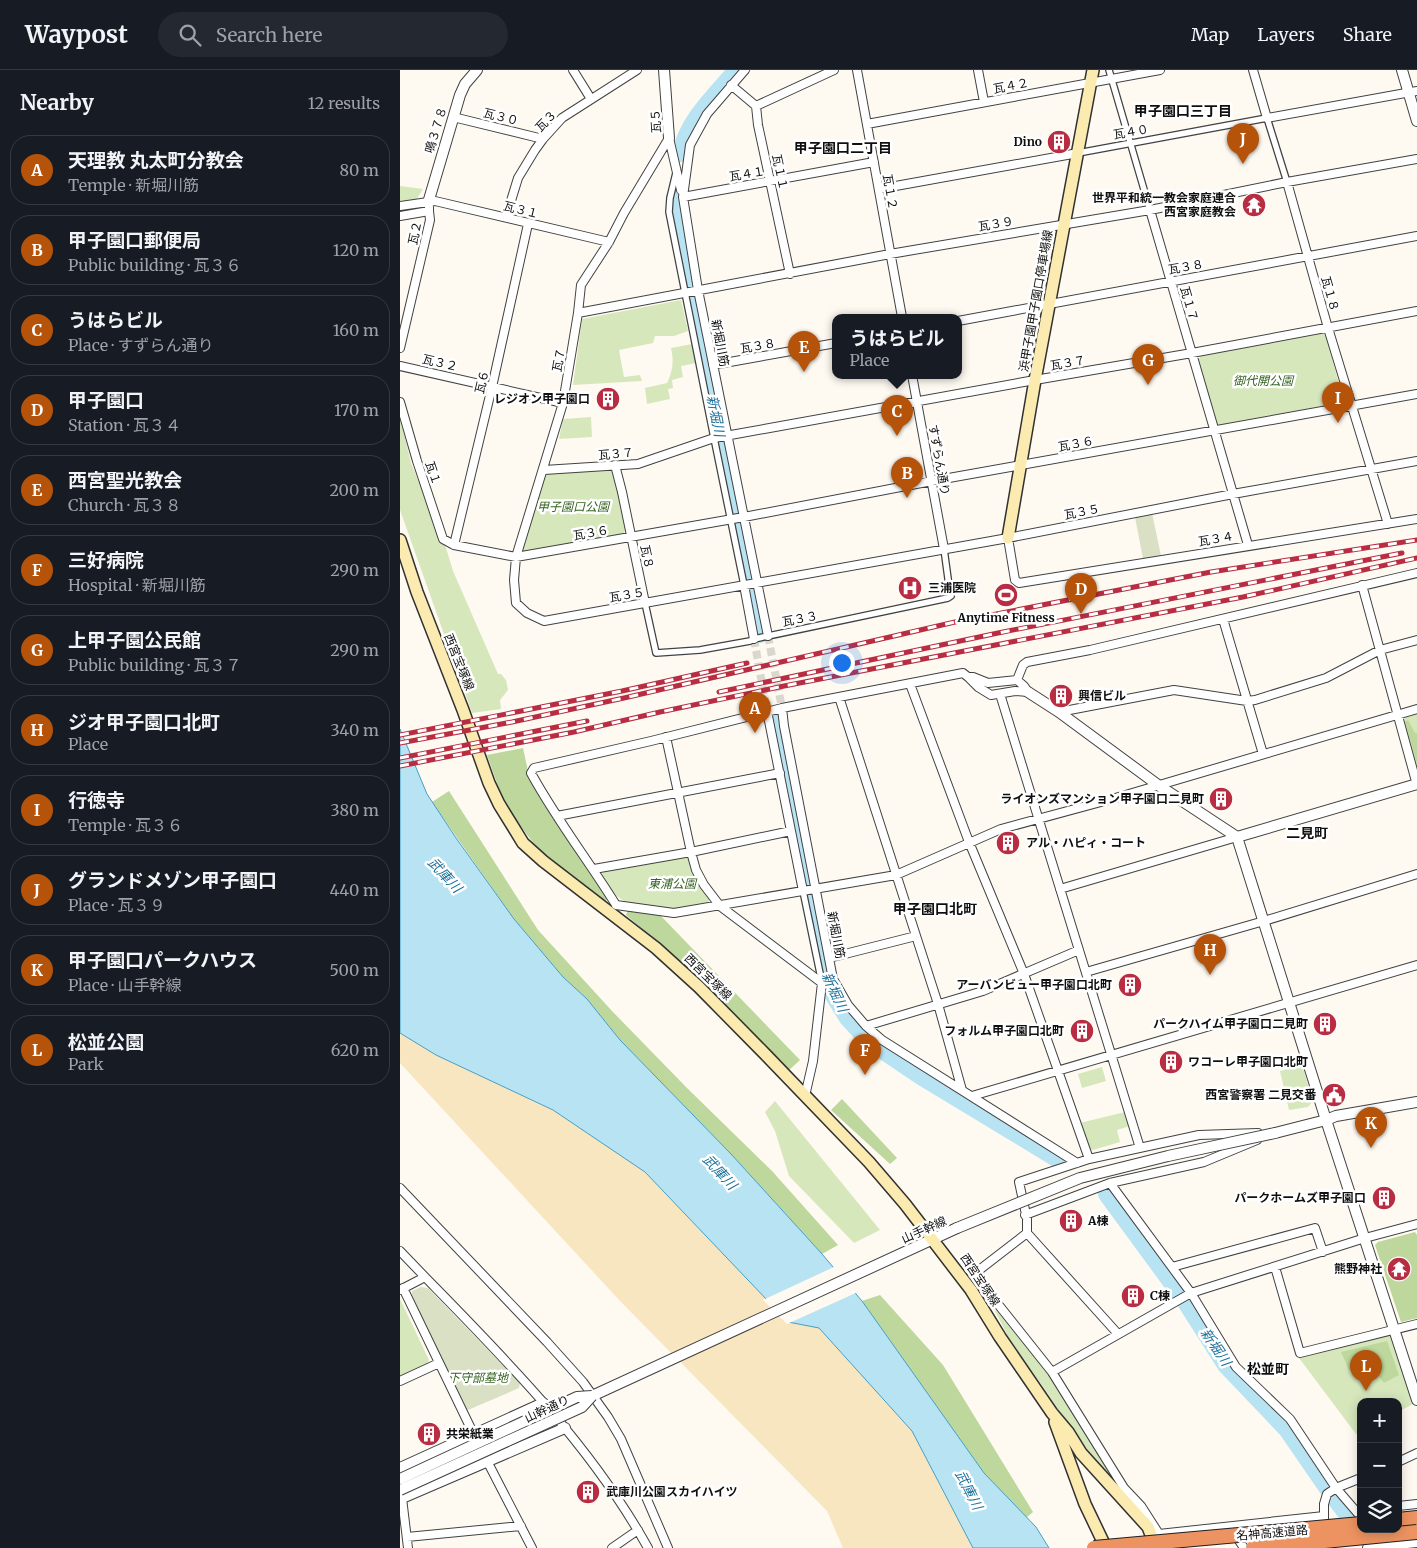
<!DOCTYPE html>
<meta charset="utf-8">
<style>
:root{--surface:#171b24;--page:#242831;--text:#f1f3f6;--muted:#9ea1a6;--line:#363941;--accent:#b45309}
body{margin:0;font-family:Merriweather,"Noto Sans JP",serif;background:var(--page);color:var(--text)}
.controls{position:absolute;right:15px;bottom:15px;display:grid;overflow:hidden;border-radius:10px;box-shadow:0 2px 12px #0003}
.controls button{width:45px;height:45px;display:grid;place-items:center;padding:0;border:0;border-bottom:1px solid var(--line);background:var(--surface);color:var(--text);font:25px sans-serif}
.you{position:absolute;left:441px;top:592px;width:18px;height:18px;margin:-12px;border:4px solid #fff;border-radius:50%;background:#1a73e8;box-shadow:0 0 0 8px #1a73e833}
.badge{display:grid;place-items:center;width:32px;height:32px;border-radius:50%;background:var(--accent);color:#fff;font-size:16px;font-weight:700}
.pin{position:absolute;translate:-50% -41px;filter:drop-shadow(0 1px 2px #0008)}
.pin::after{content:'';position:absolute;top:26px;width:18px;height:15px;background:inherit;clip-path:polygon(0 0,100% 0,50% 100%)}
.popup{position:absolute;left:432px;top:244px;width:130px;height:65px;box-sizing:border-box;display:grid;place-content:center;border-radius:10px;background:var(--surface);filter:drop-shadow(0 1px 4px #0005);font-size:16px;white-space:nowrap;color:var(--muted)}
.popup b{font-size:19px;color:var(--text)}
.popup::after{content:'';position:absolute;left:50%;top:100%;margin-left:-10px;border:10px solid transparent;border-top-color:var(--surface)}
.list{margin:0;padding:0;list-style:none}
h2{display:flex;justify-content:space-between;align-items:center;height:65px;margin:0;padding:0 20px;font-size:21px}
h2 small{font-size:16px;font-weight:400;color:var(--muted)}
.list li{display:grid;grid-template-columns:32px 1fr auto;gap:15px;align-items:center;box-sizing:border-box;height:70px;margin:0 10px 10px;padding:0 10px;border:1px solid var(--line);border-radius:20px}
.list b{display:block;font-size:19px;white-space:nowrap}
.list p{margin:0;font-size:16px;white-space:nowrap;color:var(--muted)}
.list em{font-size:16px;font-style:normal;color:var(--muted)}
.icon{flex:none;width:28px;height:28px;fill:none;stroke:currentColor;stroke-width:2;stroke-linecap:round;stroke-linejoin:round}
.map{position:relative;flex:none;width:1017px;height:1478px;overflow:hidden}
header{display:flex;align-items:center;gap:30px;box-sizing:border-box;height:70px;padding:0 25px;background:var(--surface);border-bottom:1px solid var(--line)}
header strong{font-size:24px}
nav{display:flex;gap:28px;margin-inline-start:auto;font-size:18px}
.search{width:350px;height:45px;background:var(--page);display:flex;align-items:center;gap:12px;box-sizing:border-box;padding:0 18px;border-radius:28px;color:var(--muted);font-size:19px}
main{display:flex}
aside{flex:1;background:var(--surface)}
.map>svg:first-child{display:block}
.green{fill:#d7e7bc}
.forest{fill:#bdd79c}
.sand{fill:#f8e6c0}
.cemetery{fill:#d9e0c3}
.water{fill:#b8e3f3;stroke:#439fc7}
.pier{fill:#fefaf1}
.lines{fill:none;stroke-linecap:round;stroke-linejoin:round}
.river{stroke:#b8e3f3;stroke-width:18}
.minor-tunnel{stroke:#dad7cf;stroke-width:8;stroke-dasharray:8 4;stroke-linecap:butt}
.pedestrian-casing{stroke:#424242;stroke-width:8}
.minor-casing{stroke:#424242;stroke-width:10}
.tertiary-casing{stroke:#424242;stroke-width:12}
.secondary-casing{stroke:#313131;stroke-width:14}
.motorway-casing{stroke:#202020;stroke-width:16}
.pedestrian{stroke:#fff;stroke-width:5.5}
.minor{stroke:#fff;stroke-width:8}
.tertiary{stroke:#fff;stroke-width:10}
.secondary{stroke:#fbebb0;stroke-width:11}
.motorway{stroke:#ed9361;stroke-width:14}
.rail-casing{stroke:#b82d42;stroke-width:5}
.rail{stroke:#fff;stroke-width:3;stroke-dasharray:9;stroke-linecap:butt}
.tertiary-bridge-casing{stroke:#424242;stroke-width:12;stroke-linecap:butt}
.motorway-bridge-casing{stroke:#202020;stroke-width:16;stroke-linecap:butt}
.tertiary-bridge{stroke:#fff;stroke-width:10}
.motorway-bridge{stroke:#ed9361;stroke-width:14}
.labels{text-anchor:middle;stroke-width:5;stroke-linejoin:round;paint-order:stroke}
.street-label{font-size:12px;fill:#0f0f0f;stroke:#fff}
.poi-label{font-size:12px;font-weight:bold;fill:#0f0f0f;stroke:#fff;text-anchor:end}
.park-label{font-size:12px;font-style:italic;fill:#366422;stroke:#fff}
.neighbourhood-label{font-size:14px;font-weight:bold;fill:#0f0f0f;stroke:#fff}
.water-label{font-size:14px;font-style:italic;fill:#1e719b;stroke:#fff}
</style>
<header>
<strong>Waypost</strong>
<div class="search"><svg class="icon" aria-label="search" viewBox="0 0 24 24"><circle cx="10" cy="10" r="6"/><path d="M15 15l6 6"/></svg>Search here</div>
<nav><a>Map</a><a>Layers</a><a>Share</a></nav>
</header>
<main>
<aside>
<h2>Nearby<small>12 results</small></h2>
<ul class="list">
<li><span class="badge">A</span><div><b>天理教 丸太町分教会</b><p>Temple · 新堀川筋</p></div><em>80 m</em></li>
<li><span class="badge">B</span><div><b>甲子園口郵便局</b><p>Public building · 瓦３６</p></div><em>120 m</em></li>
<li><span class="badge">C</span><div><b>うはらビル</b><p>Place · すずらん通り</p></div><em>160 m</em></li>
<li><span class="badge">D</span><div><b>甲子園口</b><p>Station · 瓦３４</p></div><em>170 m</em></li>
<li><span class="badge">E</span><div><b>西宮聖光教会</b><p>Church · 瓦３８</p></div><em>200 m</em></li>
<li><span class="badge">F</span><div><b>三好病院</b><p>Hospital · 新堀川筋</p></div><em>290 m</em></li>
<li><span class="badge">G</span><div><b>上甲子園公民館</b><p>Public building · 瓦３７</p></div><em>290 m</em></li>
<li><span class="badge">H</span><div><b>ジオ甲子園口北町</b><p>Place</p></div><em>340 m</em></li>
<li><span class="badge">I</span><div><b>行徳寺</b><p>Temple · 瓦３６</p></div><em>380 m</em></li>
<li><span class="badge">J</span><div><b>グランドメゾン甲子園口</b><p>Place · 瓦３９</p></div><em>440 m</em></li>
<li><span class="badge">K</span><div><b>甲子園口パークハウス</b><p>Place · 山手幹線</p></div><em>500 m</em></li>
<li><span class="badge">L</span><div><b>松並公園</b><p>Park</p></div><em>620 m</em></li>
</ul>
</aside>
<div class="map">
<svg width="1017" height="1478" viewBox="0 0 1017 1478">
<rect width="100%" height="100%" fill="#fefaf1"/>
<path class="green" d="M0,116L23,119L9,141L0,142Z
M281,230L288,261L274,266H255L253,273L219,280L224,307L240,305L242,311L173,315L182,249Z
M923,263L926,266L944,332L817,356L798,290L801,286Z
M292,274L296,293L281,296L283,307L272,310L273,318L268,319L270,329L247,334L245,318L267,313C273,301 274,291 271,278Z
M0,347L11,393L46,478L53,501L98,604H101L106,610L108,620L100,630L101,639L72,643L0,440Z
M191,347L192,367L159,369L163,349Z
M209,400L214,403L226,459L223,464L125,482L122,480L146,401Z
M1017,643V698L1003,651L1006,647Z
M286,786L290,788C294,804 300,816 310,830L306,834L275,840L227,833L214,824L202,806L203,802Z
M902,995L913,1031L908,1037L889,1040L880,1001Z
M702,997L706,1011L682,1018L678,1004Z
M375,1031L480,1160L454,1173L389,1106L375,1061L365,1042Z
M725,1042L730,1056L717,1060L720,1072L693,1080L690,1079L680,1053Z
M0,1229L29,1290L27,1294L0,1306Z
M596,1240L646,1301L718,1413L717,1415L686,1382L642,1315L613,1276L595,1241Z
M989,1265L993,1268L1013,1334L998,1342V1332H961V1362L956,1364L899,1288Z"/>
<path class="forest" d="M1008,650L1015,663H1017V694L1005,652Z
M123,678L129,706L194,805L208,829L204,831L138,779L112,745L98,716L87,685Z
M49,721L138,860L212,941L287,1018L372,1101L438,1175L422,1184L331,1084L220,970L187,929L163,907L114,849L32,732Z
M228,840L260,845L400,990L388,1001L255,870L226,845Z
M442,1029L497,1088L490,1094L431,1040Z
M1015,1162L1017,1165V1248L1001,1252L975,1175L978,1172Z
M480,1225L543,1295L633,1442L626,1448L584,1403L462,1231Z
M987,1271L999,1305L984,1313L970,1295L949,1300L941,1282Z"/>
<path class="sand" d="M0,963L36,985L153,1040L245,1102L388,1252L419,1258L512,1361L573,1478H443L427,1441L221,1232L0,993Z"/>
<path class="cemetery" d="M752,443L761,486L743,489L735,447Z
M21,1217L28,1218L120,1313L119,1318L68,1340L63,1337L12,1225V1221Z"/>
<path class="water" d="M0,659L27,724L56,768L114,849L163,907L187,929L220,970L331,1084L422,1184L462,1231L584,1403L636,1457L649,1478H573L512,1361L419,1258L388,1252L245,1102L153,1040L36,985L0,963Z"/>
<path class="pier" d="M436,1196L458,1222L387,1254L363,1230Z"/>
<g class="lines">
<path class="river" d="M281,83C288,50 316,25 337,0
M275,127L277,149L360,564
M375,646L426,907L433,924L448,948L469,971L521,1006L658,1089
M707,1124L784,1229L826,1295L887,1359L931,1423L965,1467"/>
<path class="minor-tunnel" d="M368,566L382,638
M354,569L367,641"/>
<g class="pedestrian-casing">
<path id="pedestrian" d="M709,0L750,140
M678,83L867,48L887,112
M276,103L270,128L269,142L314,368L344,515
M245,533L256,583L300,580L350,571L354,569L548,528L551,526L550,523L544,479
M403,821L422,913"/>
</g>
<g class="minor-casing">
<path id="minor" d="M173,0L191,29
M345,0L307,44L290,75L283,127L298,220L368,566
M457,0L502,247
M578,0L584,32
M853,0L867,48L1017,21
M331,15L356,36L358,55L390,204
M356,36L434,0
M53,47L143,69
M467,54L760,0
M269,68L224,143L209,172L181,215L178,243L163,333L116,487L114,510L116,533L127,543L144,551L608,468L833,424L1017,391
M269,68L281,120
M887,112L928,258L988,454
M479,119L678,83
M283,127L474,92
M0,136L35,131L209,172
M750,140L848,475
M0,146L29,141V137
M106,147L118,108L135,80L143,69L162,48L237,0
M178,243L490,184L750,140L887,112L1017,89
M558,251L1017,166
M0,278L30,150L29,141
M313,295L436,273
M0,296L163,333
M512,305L544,479
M0,332L17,391L43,469L54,475L116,487L344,447L532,411L1017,324
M215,395L222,422L245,533
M144,400L238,394L314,368L635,310L792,283L1017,241
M608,468L615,510L619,513L1017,449
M54,475L92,317L128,154
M344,515L354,569
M962,515L1017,715
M823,549L863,684
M569,608L578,617L591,625L615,621L628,622
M617,610L623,595L627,592L690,580L1017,503
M510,614L569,772L624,904L689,1089
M600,624L740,1078
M439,627L538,934L562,1020
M382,638L384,656L433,909L448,935L466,956L482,970L677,1093
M367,641L403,821
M659,642L774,620L847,631L855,630L926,608L980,580L1017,570
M266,667L291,782L296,800L304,815L320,836L422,913
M157,746L380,703
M194,799L291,782L391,761
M660,819L837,767
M216,835L274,843L496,805L601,759L712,729L1017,639
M216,835C188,790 156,749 131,703L134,698L251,671L382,638L563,603L568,607H573L588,613L617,610L624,616L628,622
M429,888L516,866
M686,902L864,851L1017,804
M466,956L583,921L679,880
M405,1026L413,991L422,913
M572,1026L1017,895
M710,1113L791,1223L836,1297L890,1349L936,1418L961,1447
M0,1118L147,1272L183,1312L208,1347L221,1369L268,1478
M625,1145L710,1113L804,1092L857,1070
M627,1163L574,1204L652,1302L724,1418L741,1436L759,1464L924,1446
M0,1181L25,1207
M772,1197L915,1158L923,1182
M875,1197L900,1283L1017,1254
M3,1218L75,1367
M0,1220L25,1207C107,1291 191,1375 248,1478
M718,1264L627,1163V1149L619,1112L689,1089L799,1065L858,1063
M652,1302L791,1223L965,1168L1017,1154
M0,1311L39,1293
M85,1387L132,1478
M998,1392L1017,1383
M2,1428L8,1478
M998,1436L1017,1434
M924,1451V1434L927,1424L936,1418L961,1408
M834,1463L844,1478
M7,1467L121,1456
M212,1478L238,1460
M967,1478L1017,1473"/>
</g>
<g class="tertiary-casing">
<path id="tertiary" d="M264,0L269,68
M1002,0L1017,51
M28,133L60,25L65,14L77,0
M628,622L659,642L758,715L837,767L926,1050L1017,1330
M837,767L1017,714
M875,1063L926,1050L936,1046L1017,1032
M192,1326L557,1158
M0,1398L143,1333
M0,1429L165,1358"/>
</g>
<g class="secondary-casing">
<path id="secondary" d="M608,468L635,310L693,0
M0,470L17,522L63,640L89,713L99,734L123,773L143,791L256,878L299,917L365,984L469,1092L505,1134L571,1220L600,1267L652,1343L668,1362L681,1383L748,1457L756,1478
M655,1352L685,1434L706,1478"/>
</g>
<g class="motorway-casing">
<path id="motorway" d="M998,1450L1017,1448"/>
</g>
<use href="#pedestrian" class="pedestrian"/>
<use href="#minor" class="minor"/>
<use href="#tertiary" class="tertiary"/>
<use href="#secondary" class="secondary"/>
<use href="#motorway" class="motorway"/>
<g class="rail-casing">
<path id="rail" d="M319,622L598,563L1002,483
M0,665L222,621L347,593
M0,673L112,652L224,628L555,552L811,502L1017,470
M0,688L187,651
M0,696L174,662L260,642L384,616L843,527L1017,488"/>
</g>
<use href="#rail" class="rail"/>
<g class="tertiary-bridge-casing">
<path id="tertiary-bridge" d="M557,1158L680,1108L768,1086L875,1063
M0,1409L177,1327L192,1326
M0,1420L182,1337L192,1326"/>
</g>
<g class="motorway-bridge-casing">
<path id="motorway-bridge" d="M694,1478L961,1454
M853,1478L1017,1462"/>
</g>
<use href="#tertiary-bridge" class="tertiary-bridge"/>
<use href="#motorway-bridge" class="motorway-bridge"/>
</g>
<defs>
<g id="building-disc" transform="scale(1.25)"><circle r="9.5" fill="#b82d42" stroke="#fff"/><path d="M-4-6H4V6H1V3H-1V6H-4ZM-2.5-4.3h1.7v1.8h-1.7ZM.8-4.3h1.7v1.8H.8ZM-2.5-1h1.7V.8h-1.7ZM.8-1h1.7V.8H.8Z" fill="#fff"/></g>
<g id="temple-disc" transform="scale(1.25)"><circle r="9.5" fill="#b82d42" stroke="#fff"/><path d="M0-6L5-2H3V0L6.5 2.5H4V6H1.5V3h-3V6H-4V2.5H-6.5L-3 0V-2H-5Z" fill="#fff"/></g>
<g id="hospital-disc" transform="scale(1.25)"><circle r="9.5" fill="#b82d42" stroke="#fff"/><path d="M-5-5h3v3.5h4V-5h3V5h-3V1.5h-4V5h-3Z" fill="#fff"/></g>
<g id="stadium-disc" transform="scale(1.25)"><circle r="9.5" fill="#b82d42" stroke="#fff"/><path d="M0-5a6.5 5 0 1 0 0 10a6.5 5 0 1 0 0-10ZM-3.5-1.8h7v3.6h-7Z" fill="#fff"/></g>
<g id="civic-disc" transform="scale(1.25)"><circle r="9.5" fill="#b82d42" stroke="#fff"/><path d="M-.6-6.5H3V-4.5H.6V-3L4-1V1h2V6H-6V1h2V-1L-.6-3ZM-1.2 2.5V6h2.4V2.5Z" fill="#fff"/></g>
</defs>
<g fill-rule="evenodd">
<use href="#building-disc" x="659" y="72"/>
<use href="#temple-disc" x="854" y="135"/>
<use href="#building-disc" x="208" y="329"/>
<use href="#hospital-disc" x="510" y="518"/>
<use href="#stadium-disc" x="606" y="525"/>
<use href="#building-disc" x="661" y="626"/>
<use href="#building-disc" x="821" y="729"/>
<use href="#building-disc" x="608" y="773"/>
<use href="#building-disc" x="730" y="915"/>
<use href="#building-disc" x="925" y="954"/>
<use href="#building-disc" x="682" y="961"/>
<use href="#building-disc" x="771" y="992"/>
<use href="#civic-disc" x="934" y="1025"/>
<use href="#building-disc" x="984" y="1128"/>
<use href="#building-disc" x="671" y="1151"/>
<use href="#temple-disc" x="999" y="1199"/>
<use href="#building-disc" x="733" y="1226"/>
<use href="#building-disc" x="29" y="1364"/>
<use href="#building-disc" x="188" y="1422"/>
</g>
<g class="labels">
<g class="street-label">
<text transform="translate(611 16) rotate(-11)" y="4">瓦４２</text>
<text transform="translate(101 47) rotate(14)" y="4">瓦３０</text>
<text transform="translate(146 51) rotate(-46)" y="4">瓦３</text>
<text transform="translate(256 51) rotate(-94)" y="4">瓦５</text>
<text transform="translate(36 60) rotate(-73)" y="4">鳴３７８</text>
<text transform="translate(731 62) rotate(-10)" y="4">瓦４０</text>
<text transform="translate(380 102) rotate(78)" y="4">瓦１１</text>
<text transform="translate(347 104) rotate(-10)" y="4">瓦４１</text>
<text transform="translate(490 122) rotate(80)" y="4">瓦１２</text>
<text transform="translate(121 140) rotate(14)" y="4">瓦３１</text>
<text transform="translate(596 154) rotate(-10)" y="4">瓦３９</text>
<text transform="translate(15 163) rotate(-78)" y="4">瓦２</text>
<text transform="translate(786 197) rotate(-10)" y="4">瓦３８</text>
<text transform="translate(930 224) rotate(74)" y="4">瓦１８</text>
<text transform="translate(636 231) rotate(-80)" y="4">浜甲子園甲子園口停車場線</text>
<text transform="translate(789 234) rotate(74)" y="4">瓦１７</text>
<text transform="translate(320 273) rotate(79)" y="4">新堀川筋</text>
<text transform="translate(358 276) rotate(-10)" y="4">瓦３８</text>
<text transform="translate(159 290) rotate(-80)" y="4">瓦７</text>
<text transform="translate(40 293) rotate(13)" y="4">瓦３２</text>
<text transform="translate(668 293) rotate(-10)" y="4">瓦３７</text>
<text transform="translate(82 312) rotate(-77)" y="4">瓦６</text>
<text transform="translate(676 374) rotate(-11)" y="4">瓦３６</text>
<text transform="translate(216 384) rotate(-5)" y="4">瓦３７</text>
<text transform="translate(539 390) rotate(80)" y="4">すずらん通り</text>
<text transform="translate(33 403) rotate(71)" y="4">瓦１</text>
<text transform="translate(682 442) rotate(-11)" y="4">瓦３５</text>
<text transform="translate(191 463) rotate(-10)" y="4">瓦３６</text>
<text transform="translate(816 469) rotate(-10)" y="4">瓦３４</text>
<text transform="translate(247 487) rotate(78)" y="4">瓦８</text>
<text transform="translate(227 525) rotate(-10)" y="4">瓦３５</text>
<text transform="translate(400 549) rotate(-11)" y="4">瓦３３</text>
<text transform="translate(59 592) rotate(68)" y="4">西宮宝塚線</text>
<text transform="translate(436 865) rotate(79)" y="4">新堀川筋</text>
<text transform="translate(308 907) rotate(44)" y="4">西宮宝塚線</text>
<text transform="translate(524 1160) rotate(-24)" y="4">山手幹線</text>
<text transform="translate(580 1210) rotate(56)" y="4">西宮宝塚線</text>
<text transform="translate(147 1339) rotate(-25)" y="4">山幹通り</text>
<text transform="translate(872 1463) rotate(-5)" y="4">名神高速道路</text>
</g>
<g class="poi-label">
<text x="642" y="76">Dino</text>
<text x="836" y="132">世界平和統一教会家庭連合<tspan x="836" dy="14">西宮家庭教会</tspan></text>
<text x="190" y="333">レジオン甲子園口</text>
<text x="528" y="522" text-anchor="start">三浦医院</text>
<text x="606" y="552" text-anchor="middle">Anytime Fitness</text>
<text x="678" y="630" text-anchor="start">興信ビル</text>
<text x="804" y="733">ライオンズマンション甲子園口二見町</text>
<text x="626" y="777" text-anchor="start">アル・ハピィ・コート</text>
<text x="712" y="919">アーバンビュー甲子園口北町</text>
<text x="908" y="958">パークハイム甲子園口二見町</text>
<text x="664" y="965">フォルム甲子園口北町</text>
<text x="788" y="996" text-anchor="start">ワコーレ甲子園口北町</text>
<text x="916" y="1029">西宮警察署 二見交番</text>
<text x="966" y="1132">パークホームズ甲子園口</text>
<text x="688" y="1155" text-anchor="start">A棟</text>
<text x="982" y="1203">熊野神社</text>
<text x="750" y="1230" text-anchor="start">C棟</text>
<text x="46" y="1368" text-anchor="start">共栄紙業</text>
<text x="206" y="1426" text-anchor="start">武庫川公園スカイハイツ</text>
</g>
<g class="park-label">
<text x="863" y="315">御代開公園</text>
<text x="173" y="441">甲子園口公園</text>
<text x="272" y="818">東浦公園</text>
<text x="78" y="1312">下守部墓地</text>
</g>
<g class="neighbourhood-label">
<text x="783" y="46">甲子園口三丁目</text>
<text x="443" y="83">甲子園口二丁目</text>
<text x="907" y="768">二見町</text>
<text x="535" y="844">甲子園口北町</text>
<text x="868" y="1304">松並町</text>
</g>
<g class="water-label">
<text transform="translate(316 346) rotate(79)" y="5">新堀川</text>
<text transform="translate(45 805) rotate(47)" y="5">武庫川</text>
<text transform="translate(435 922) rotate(65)" y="5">新堀川</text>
<text transform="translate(320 1102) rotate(47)" y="5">武庫川</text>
<text transform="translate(816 1277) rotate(56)" y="5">新堀川</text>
<text transform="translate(569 1420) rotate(63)" y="5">武庫川</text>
</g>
</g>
</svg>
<div class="controls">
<button>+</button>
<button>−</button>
<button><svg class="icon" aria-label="layers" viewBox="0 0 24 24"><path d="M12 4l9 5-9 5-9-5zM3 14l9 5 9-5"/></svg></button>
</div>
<div class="you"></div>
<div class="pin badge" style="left:355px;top:663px">A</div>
<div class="pin badge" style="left:507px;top:428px">B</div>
<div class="pin badge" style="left:497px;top:366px">C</div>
<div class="popup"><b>うはらビル</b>Place</div>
<div class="pin badge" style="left:681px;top:544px">D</div>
<div class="pin badge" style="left:404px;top:302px">E</div>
<div class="pin badge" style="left:465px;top:1005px">F</div>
<div class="pin badge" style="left:748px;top:315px">G</div>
<div class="pin badge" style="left:810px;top:905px">H</div>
<div class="pin badge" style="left:938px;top:353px">I</div>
<div class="pin badge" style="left:843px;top:94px">J</div>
<div class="pin badge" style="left:971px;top:1078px">K</div>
<div class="pin badge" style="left:966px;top:1321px">L</div>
</div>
</main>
